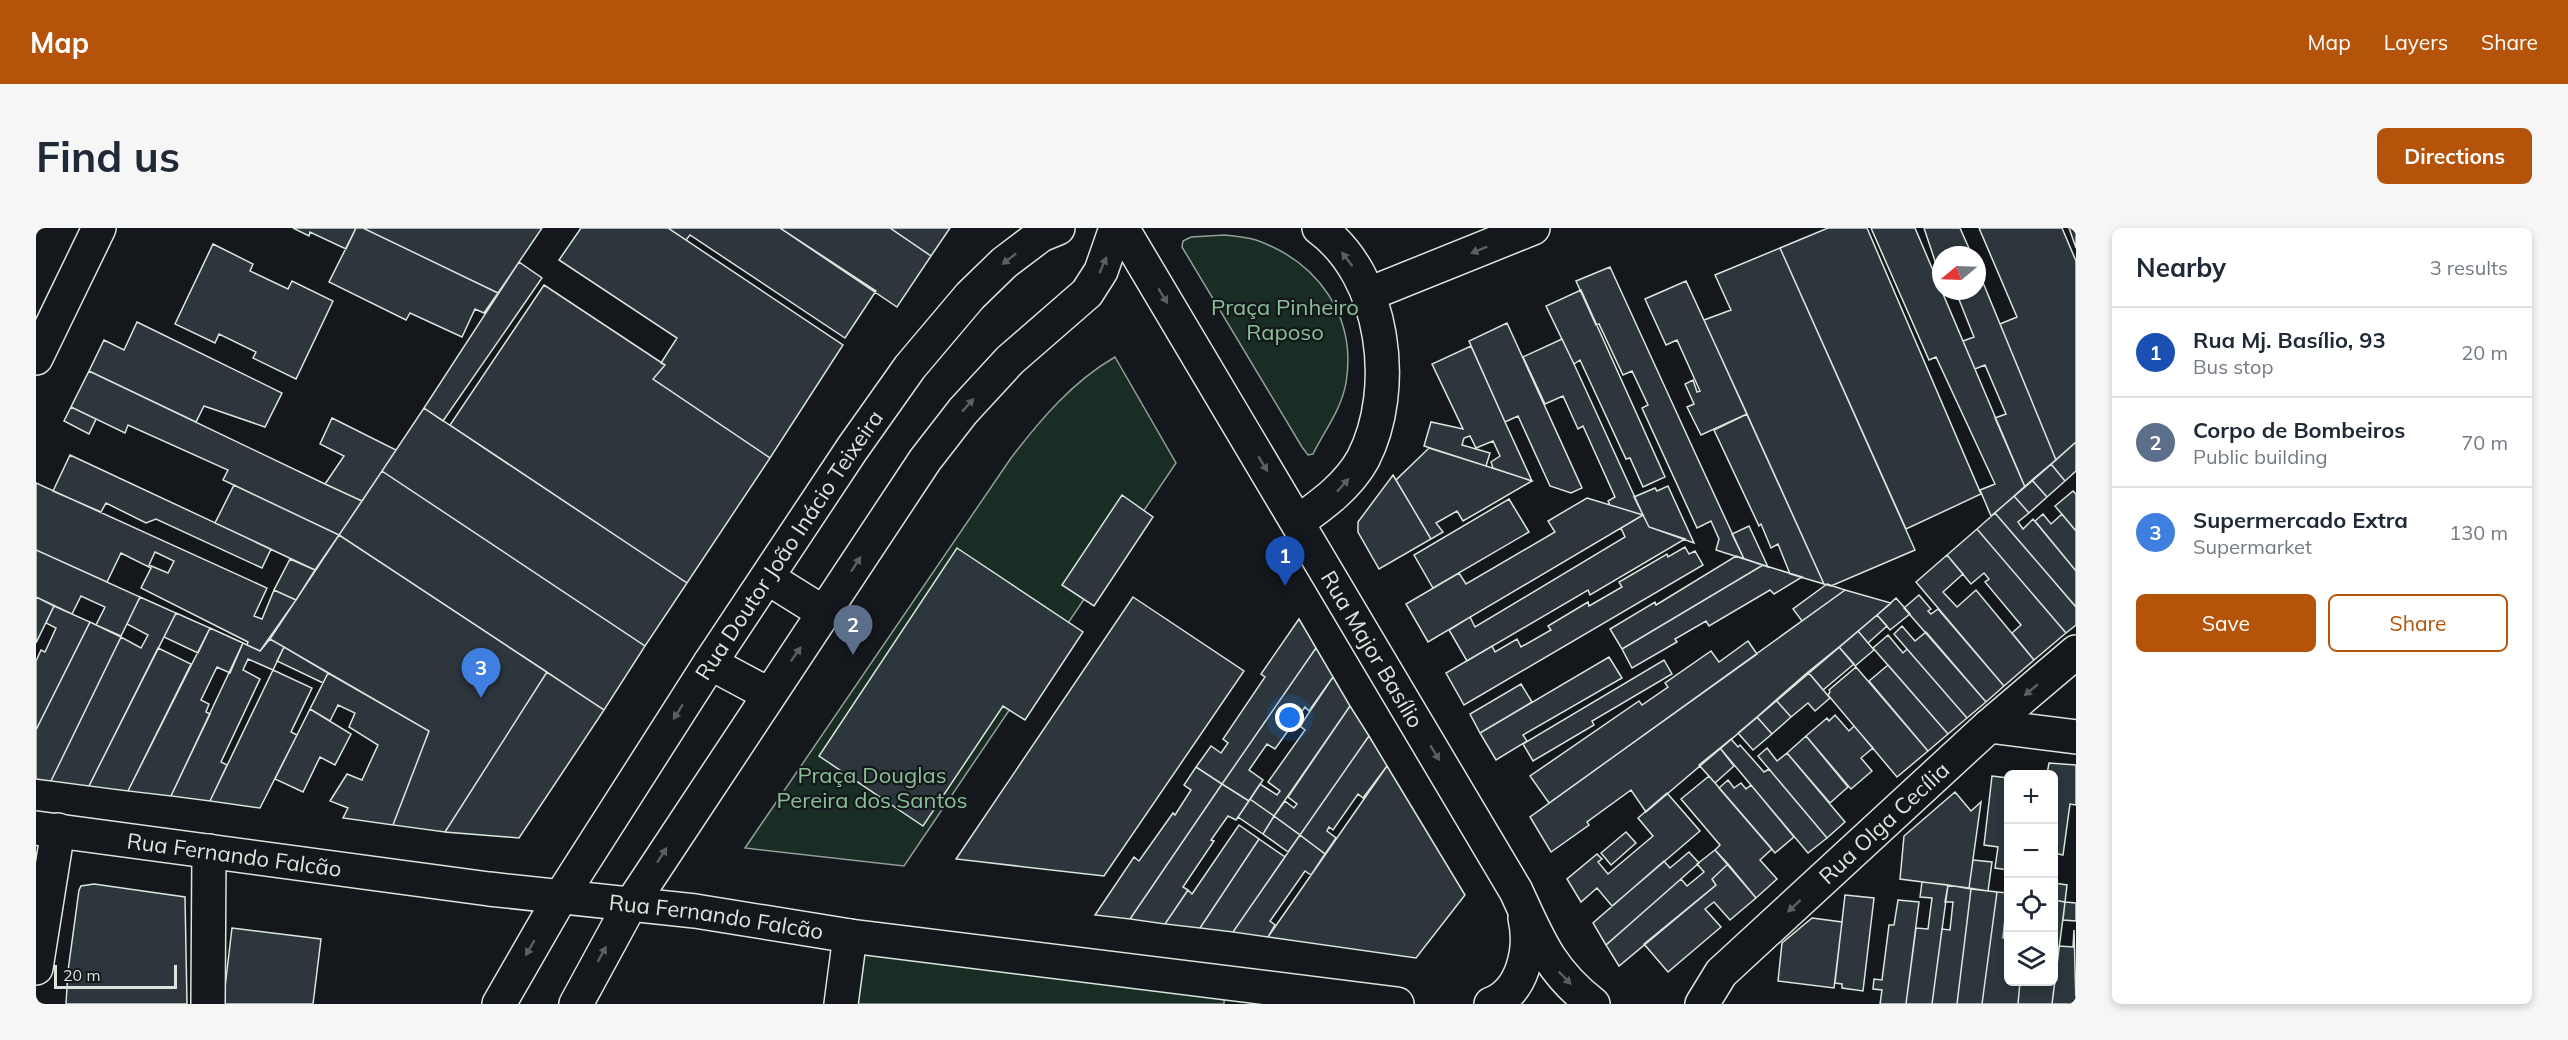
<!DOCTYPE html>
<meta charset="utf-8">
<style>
:root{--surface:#fff;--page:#f6f6f7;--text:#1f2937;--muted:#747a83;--line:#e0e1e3;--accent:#b45309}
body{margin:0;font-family:Mulish,sans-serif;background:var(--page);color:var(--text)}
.controls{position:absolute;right:18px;bottom:18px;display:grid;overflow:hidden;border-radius:9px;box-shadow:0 3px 9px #0003}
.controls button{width:54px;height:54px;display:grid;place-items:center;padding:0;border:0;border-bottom:2px solid var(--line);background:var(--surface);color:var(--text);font:30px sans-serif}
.compass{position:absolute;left:1896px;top:18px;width:54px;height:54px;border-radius:50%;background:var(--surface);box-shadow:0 3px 9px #0003;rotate:251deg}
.scale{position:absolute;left:18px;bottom:15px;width:123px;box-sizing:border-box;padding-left:6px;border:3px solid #d8e6dc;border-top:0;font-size:16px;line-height:21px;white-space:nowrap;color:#d8e6dc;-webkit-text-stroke:4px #14181c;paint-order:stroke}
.you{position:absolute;left:1254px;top:490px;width:21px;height:21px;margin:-15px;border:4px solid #fff;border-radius:50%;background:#1a73e8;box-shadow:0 0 0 9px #1a73e833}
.badge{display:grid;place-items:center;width:39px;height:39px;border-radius:50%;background:var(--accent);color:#fff;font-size:20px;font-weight:700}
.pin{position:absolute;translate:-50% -50px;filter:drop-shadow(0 2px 3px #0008)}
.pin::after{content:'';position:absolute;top:32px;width:21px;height:18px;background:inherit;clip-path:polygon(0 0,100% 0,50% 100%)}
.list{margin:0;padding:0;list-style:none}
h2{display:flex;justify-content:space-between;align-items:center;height:78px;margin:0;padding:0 24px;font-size:26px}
h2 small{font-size:20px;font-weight:400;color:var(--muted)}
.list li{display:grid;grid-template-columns:39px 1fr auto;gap:18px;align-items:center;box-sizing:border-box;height:90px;padding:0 24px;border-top:2px solid var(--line)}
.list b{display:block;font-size:22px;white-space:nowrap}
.list p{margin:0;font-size:20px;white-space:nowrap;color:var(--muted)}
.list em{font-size:20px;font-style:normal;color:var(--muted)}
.actions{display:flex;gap:12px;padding:18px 24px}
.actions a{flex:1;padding:14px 0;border:2px solid var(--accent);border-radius:9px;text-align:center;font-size:21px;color:var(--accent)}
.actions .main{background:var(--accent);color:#fff}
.icon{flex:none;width:33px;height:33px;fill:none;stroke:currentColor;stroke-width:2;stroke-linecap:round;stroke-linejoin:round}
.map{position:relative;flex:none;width:2040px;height:776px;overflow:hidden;border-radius:9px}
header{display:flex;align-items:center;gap:36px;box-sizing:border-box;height:84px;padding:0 30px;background:var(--accent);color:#fff}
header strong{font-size:28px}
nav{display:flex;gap:33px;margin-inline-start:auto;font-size:21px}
.intro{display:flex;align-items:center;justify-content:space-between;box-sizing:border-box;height:144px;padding:0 36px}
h1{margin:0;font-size:42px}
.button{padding:15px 27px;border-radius:9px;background:var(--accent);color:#fff;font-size:21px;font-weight:700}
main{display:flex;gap:36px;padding:0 36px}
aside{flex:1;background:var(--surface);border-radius:9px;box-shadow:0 3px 9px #0003}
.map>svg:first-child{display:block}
.green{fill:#1a2d24;stroke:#939e99;stroke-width:1.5}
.building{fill:#2c363c;stroke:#d8e6dc;stroke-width:1.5;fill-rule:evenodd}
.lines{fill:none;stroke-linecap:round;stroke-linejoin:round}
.street-casing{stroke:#d8e6dc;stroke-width:36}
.secondary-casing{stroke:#d8e6dc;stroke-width:36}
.street{stroke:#14181c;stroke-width:33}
.secondary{stroke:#14181c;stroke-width:33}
.oneway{fill:#59605f}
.labels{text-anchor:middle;stroke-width:4.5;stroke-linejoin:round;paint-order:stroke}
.park-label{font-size:22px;fill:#8ac095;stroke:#14181c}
.street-label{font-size:22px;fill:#d8e6dc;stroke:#14181c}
</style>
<header>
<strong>Map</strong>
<nav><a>Map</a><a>Layers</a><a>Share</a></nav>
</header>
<div class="intro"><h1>Find us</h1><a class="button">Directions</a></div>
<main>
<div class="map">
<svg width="2040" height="776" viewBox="0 0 2040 776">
<rect width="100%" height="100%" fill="#14181c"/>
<path class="green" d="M1188,7C1199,8 1210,9 1220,12C1282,34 1321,88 1310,155C1305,182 1289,202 1277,226L1272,227L1266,219L1146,19L1147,13L1155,9Z
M1079,129L1140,235L868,638L709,620L975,230C1004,192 1037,153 1079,129Z
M814,708L1189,754L1188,776H809Z"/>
<path class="building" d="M257,0H320L310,21L274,4L273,8Z
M320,0H327L462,65L448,85L439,81L426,109L374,85L370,92L293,54Z
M327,0H506L462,65Z
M545,0H632L807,117L734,230L617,151L629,137L625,135L641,110L523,32Z
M632,0H744L840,63L809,110L654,7L650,12Z
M744,0H854L895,28L861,79Z
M854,0H914L895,28Z
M1792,0H1831L1945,266L1870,301L1744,20Z
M1835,0H1879L1989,259L1955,288L1944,262L1959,256L1900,129L1893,132Z
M1888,0H1924L1936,27H1905V51Z
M1943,0H2026L2040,33V214L2020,232L1964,96L1981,89Z
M2033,0H2040V20Z
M177,16L217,36L214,43L252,61L256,53L297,73L260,151L217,130L220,124L183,106L179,115L139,96Z
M1744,20L1879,322L1795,358L1788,356L1668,92L1695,82L1679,47Z
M483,34L506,50L407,193L388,180Z
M1574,39L1660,227L1708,331L1680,322L1683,311L1675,293L1661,300L1606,180L1612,177L1596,143L1587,147L1563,96L1560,97L1540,53Z
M1941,40L2020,232L1989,259L1959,190L1970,186L1949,137L1939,141L1927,113L1938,109L1920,64L1912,68L1910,63H1941Z
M1650,53L1711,186L1665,207L1651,179L1658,176L1649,156L1657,152L1661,164L1664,163L1641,112L1630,117L1609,71Z
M508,57L629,137L617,151L734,230L651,355L414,197Z
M1545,62L1629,249L1607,259L1594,230L1590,231L1544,132L1538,136L1510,78Z
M101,94L246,165L229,199L168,178L160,194L53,143L68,112L88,122Z
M1471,95L1546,260L1535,265L1514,258L1482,188L1469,194L1433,113Z
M1526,111L1538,136L1607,287L1574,277L1572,273L1579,269L1547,198L1542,201L1527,168L1509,176L1487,129Z
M1435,118L1469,194L1496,253L1457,240L1455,234L1464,228L1457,213L1440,220L1434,208L1428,210L1426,217L1454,225L1450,238L1388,218L1395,194L1427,201L1396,136Z
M53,143L289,256L326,273L303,307L187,252L192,242L92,197L89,205L35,179Z
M35,179L60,191L53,206L28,193Z
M388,180L651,355L609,418L346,243Z
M1711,186L1788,356L1754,346L1742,316L1735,320L1725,296L1723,298L1678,202Z
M296,190L360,222L326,273L289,256L308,228L284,216Z
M2040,214V243L2029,253L2015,236Z
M1393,220L1450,238L1496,253L1427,293L1421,283L1400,295L1407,304L1395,311L1360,252Z
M34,227L235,321L226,340L120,291L110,295L70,275L65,284L17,263Z
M2015,236L2029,253L2011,269L1996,252Z
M346,243L609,418L568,482L303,307Z
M1357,247L1395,311L1343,341L1322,304V294Z
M1996,252L2011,269L1993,285L1978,268Z
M0,255L231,360L218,388L226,391L238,362L260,372L224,423L211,417L212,414L105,360L115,340L85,325L71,354L0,322ZM119,324L138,333L132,345L113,337Z
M198,257L303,307L279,342L179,295Z
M1632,258L1658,315L1613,299L1598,269L1619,260L1621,263Z
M2037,263L2040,266V303L2019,278Z
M1086,267L1117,289L1058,378L1026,357Z
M1978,268L1993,285L1982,294L1987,301L1997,291L2040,343V379L1959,285Z
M1551,270L1607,287L1392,414L1370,376L1423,345L1430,356L1519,304L1512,293Z
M1473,271L1493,304L1397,360L1378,327Z
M1959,285L2040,379V397L2030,405L1941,301Z
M2007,286L2015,296L2026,286L2040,303V343L1999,293Z
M1607,287L1613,299L1649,311L1554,367L1552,362L1431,433L1413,402L1434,389L1439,399L1589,309L1585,300Z
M1713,298L1732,339L1708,331L1696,306Z
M1941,301L2030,405L1998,432L1976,405L1985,397L1949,354L1953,351L1948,345L1935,356L1911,327Z
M303,307L511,444L409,604L357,597L393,503L234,411Z
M1649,319L1653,326L1659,323L1667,337L1428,477L1410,445L1456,418L1459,424L1481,411L1485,419L1515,402L1512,398L1552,374L1553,378L1586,359L1583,354L1631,326L1632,329Z
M921,320L1047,404L989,492L967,478L887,598L783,528Z
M0,322L104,369L85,408L60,397L69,379L45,368L36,386L0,369Z
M1911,327L1927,346L1907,364L1921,379L1940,362L1998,432L1968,458L1880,354Z
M1700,328L1727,337L1586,421L1574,401L1619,374L1620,377Z
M254,331L279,342L260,372L238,362Z
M1727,337L1766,349L1738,366L1734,362L1673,398L1670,393L1639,411L1641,414L1596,440L1586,421Z
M1791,356L1809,362L1766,393L1757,381Z
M1809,362L1855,375L1610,584L1595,562L1551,594L1553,597L1515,624L1494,589Z
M1883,367L1895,381L1892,383L1895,386L1902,381L1968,458L1950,474L1868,380Z
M0,369L18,378L0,415Z
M104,369L140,385L53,558L15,553L85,409L105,420L112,407L91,396Z
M1097,369L1208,443L1068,648L920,631Z
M1860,370L1874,386L1854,402L1841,387Z
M18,378L54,394L0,502V433L5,422L9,424L20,400L10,395Z
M140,385L174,400L162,425L128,409Z
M1841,387L1851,398L1832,415L1822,403Z
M1263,391L1280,420L1186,556L1160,539L1175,518L1185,525L1192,515L1187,511L1229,449L1225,446Z
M54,394L85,409L15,553L0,551V502Z
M1866,398L1879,413L1890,404L1950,474L1931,490L1858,406Z
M174,400L207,415L194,445L181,439L165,472L173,476L170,484L174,486L135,568L92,563Z
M1822,403L1838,422L1819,438L1803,419Z
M1852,407L1867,425L1871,421L1931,490L1912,506L1837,420Z
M234,411L248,419L237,442L212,431L207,442L224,451L185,534L191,537L174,573L135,568L207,415L224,423Z
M1712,413L1721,426L1513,575L1494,548L1603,473L1606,477L1632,459L1629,455L1675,423L1683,434Z
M248,419L292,445L287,455L241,433Z
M1803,419L1818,436L1787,462L1772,444Z
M122,420L155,436L92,563L53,558Z
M1280,420L1297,449L1273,483L1269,479L1239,521L1231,516L1213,542L1227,552L1213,573L1186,556Z
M1573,429L1586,450L1487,507L1491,513L1460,532L1444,505Z
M1628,432L1636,446L1556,493L1558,497L1497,533L1487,516Z
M1852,437L1912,506L1892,523L1833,453Z
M1820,439L1892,523L1861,549L1792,467L1794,464L1793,462Z
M237,442L276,460L255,504L261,507L224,580L174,573Z
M511,444L568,482L483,610L409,604Z
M1772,444L1794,470L1779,483L1772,475L1755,489L1740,472Z
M292,445L393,503L357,597L307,590L312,580L294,573L311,546L326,552L342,517L313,499L319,485L302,477L294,493L274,481Z
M1297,449L1314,478L1238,588L1214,571L1224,556L1241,567L1244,563L1232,554L1269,502L1264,498Z
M1485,456L1496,474L1444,505L1434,486Z
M1740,472L1755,489L1736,506L1721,489Z
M1314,478L1333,508L1264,607L1238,588L1249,573L1258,580L1261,576L1252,569Z
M274,481L315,506L299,537L284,529L267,564L239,551Z
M1799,487L1813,503L1818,498L1837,520L1825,530L1836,543L1815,561L1770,508L1791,490L1793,493Z
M1721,489L1736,506L1717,522L1702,505Z
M1333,508L1351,538L1327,570L1322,566L1297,602L1293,599L1291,603L1300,610L1289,626L1264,607Z
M1770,508L1812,559L1794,575L1751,525Z
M1695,511L1702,519L1704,517L1728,544L1733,541L1791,610L1772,625L1684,520Z
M1684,520L1698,538L1679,555L1663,537Z
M1731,520L1741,533L1751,525L1809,594L1791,610L1722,528Z
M2013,535L2040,537V577L2034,576L2027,627L2018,625V546H2011Z
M1351,538L1429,667L1380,730L1232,709Z
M1160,539L1186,556L1094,691L1059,687L1098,629L1103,633L1137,585L1139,587L1155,562L1148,557Z
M1673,548L1736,621L1724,632L1741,651L1720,670L1679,622L1684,617L1645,571Z
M1956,548L1972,550V642L1959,640L1962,619L1948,617Z
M1692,552L1698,560L1705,555L1710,561L1715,557L1758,609L1739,625L1683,560Z
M1186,556L1213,573L1202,589L1200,592L1192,588L1175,612L1178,613L1147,659L1152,662L1129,696L1094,691Z
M1919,564L1935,583L1945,574L1933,660L1864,651L1868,608Z
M1631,565L1664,603L1576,678L1561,660L1545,674L1531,651L1561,626L1566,631L1562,634L1572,646L1617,608L1602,590Z
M1214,571L1238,588L1227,606L1202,589Z
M1238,588L1264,607L1252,624L1227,606Z
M1203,597L1223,611L1164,700L1129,696L1152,662L1156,666Z
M1590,604L1600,615L1575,637L1565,625Z
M1264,607L1289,626L1275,647L1269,643L1234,693L1239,697L1232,709L1197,704Z
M1223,611L1249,629L1197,704L1164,700Z
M1679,622L1692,636L1676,651L1680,657L1583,738L1570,717L1645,651L1651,658L1668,644L1661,636Z
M1653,624L1663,635L1570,717L1557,695L1628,633L1634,640Z
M1937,632L1956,634L1952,663L1933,660Z
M1692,636L1720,670L1694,692L1678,674L1669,681L1685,699L1632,744L1608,716L1680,657L1676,651Z
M1972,649V665H1969Z
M1886,654L1912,657L1896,776H1870L1880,700L1892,701L1896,670L1884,669Z
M2018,655L2031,657L2029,674L2018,672Z
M58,656L149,669L151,776H30L32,743L43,662L45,658Z
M1912,657L1935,661L1921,776H1896L1906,701L1914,702L1917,674H1909Z
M1935,661L1961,664L1946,776H1921Z
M1961,664L1972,665V681H1970L1967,710L1972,711V754H1984L1982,776H1946Z
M1809,667L1838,670L1827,763L1806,760V756L1799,755Z
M1862,672L1883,674L1870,776H1844L1846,762L1837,761L1838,751L1846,752L1853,697H1858Z
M2018,672L2029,674L2016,776H1982L1984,754H2018Z
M2029,674L2040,675V693L2027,692Z
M1776,690L1806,694L1798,760L1742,753L1746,715Z
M196,700L285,711L277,776H187Z
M2038,702L2040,776H2016L2023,718L2037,719Z"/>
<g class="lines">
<g class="street-casing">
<g id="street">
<path d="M1333,66L1497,0"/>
<path d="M0,130L63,0"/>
<path d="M1262,294C1287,276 1312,258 1327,231C1363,161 1349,48 1283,0"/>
<path d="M1953,498L2040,509"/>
<path d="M0,740L22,602"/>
<path d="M172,776L173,623"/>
<path d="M805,776L814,708"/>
<path id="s1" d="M1666,776L1685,745L1953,498L2040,424"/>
</g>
</g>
<g class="secondary-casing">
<g id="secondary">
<path id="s2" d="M1086,0L1480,663C1502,711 1514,743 1557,776"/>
<path d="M732,350L788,385"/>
<path d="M674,435L732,466"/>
<path id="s3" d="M0,600L453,661L659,683L814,708L1361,776"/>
<path id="s4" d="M463,776L524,670L674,435L816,221L874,139L934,68L968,35L1005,7L1022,0"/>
<path d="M540,776L590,684L889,232L927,183L974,132L1051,65L1065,43L1080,0"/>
<path d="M1455,776C1487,764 1496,721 1489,690"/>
</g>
</g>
<use href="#street" class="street"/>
<use href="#secondary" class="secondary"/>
</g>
<defs><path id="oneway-solid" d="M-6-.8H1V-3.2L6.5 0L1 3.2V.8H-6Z" transform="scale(1.5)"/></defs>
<g class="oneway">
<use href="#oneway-solid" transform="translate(1443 22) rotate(158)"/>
<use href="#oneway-solid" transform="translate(973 31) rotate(142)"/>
<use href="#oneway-solid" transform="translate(1311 31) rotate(-127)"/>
<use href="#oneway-solid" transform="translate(1067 37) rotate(-66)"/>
<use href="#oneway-solid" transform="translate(1127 68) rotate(59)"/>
<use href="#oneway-solid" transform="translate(932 177) rotate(-48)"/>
<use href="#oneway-solid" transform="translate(1227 236) rotate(59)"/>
<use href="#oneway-solid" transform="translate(1307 257) rotate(-48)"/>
<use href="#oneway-solid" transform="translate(820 336) rotate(-57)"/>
<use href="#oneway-solid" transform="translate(760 426) rotate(-55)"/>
<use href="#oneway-solid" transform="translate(1995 462) rotate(140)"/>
<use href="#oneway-solid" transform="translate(642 484) rotate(122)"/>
<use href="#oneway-solid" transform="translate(1399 525) rotate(59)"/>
<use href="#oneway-solid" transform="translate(626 627) rotate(-57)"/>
<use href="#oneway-solid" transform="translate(1758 678) rotate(137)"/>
<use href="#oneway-solid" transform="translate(494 720) rotate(120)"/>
<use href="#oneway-solid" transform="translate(566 726) rotate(-61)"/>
<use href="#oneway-solid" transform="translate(1529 750) rotate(46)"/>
</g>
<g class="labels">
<g class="park-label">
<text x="1249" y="87">Praça Pinheiro<tspan x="1249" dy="25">Raposo</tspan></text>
<text x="836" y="555">Praça Douglas<tspan x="836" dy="25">Pereira dos Santos</tspan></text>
</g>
<g class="street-label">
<text dy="8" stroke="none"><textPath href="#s4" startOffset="543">Rua Doutor João Inácio Teixeira</textPath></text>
<text dy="8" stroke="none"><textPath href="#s2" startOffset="490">Rua Major Basílio</textPath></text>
<text dy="8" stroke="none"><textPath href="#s1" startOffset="258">Rua Olga Cecília</textPath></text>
<text dy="8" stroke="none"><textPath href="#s3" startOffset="200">Rua Fernando Falcão</textPath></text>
<text dy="8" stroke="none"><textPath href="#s3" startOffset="686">Rua Fernando Falcão</textPath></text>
</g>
</g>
</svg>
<div class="controls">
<button>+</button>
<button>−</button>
<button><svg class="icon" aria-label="locate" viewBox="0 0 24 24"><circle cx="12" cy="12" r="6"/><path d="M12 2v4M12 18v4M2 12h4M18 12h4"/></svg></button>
<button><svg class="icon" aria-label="layers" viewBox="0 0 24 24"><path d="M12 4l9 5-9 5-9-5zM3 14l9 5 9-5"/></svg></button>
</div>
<svg class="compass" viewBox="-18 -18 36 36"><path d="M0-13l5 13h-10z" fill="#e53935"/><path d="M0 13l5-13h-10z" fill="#747a83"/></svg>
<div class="scale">20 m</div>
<div class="you"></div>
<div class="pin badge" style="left:1249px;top:358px;background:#1a4fb4">1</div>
<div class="pin badge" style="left:817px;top:427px;background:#5c6f8a">2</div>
<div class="pin badge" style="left:445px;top:470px;background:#3f7fe0">3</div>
</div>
<aside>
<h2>Nearby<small>3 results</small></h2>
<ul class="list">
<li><span class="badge" style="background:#1a4fb4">1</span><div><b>Rua Mj. Basílio, 93</b><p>Bus stop</p></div><em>20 m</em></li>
<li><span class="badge" style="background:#5c6f8a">2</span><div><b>Corpo de Bombeiros</b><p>Public building</p></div><em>70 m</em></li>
<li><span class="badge" style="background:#3f7fe0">3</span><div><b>Supermercado Extra</b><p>Supermarket</p></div><em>130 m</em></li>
</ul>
<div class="actions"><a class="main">Save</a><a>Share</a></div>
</aside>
</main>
